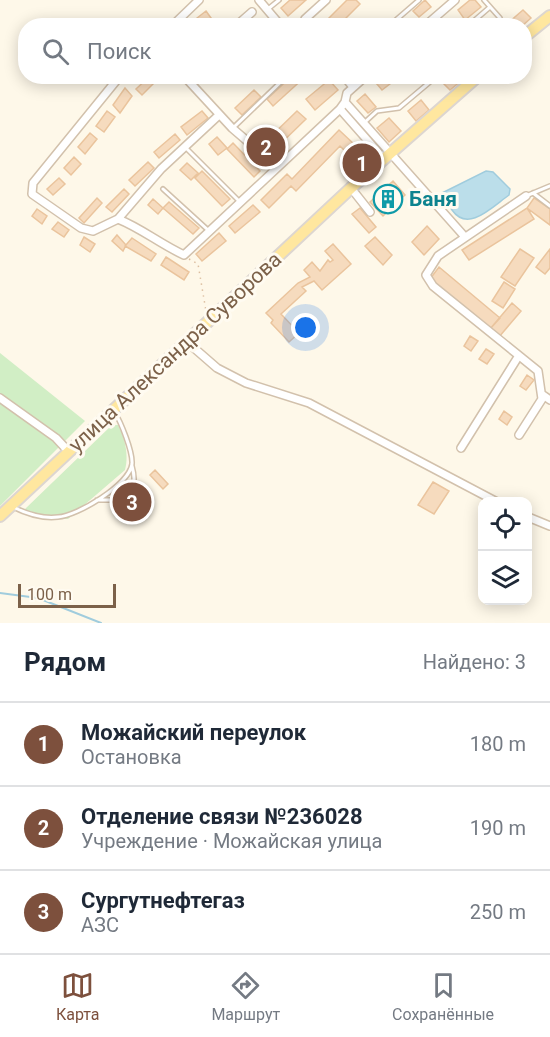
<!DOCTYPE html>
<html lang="ru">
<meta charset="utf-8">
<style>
:root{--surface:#fff;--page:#f6f6f7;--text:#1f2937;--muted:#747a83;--line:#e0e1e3;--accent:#7d503d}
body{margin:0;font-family:Roboto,sans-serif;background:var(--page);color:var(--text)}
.controls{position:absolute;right:18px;bottom:18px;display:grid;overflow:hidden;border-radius:12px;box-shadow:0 3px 15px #0003}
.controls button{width:54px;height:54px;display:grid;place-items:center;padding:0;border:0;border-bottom:2px solid var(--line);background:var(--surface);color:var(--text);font:30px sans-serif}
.scale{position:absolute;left:18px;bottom:15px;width:98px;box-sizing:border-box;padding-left:6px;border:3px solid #7c6149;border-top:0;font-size:16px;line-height:21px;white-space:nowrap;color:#7c6149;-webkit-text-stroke:4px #fffbf1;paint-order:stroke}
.you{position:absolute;left:306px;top:328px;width:21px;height:21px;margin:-15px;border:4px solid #fff;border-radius:50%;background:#1a73e8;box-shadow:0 0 0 9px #1a73e833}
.badge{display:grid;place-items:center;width:39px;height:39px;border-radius:50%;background:var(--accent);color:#fff;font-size:20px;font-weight:700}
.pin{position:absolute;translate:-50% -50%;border:3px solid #fff;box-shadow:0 2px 6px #0006}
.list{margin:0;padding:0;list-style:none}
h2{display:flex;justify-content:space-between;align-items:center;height:78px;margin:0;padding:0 24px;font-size:26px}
h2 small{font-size:20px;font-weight:400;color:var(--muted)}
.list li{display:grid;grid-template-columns:39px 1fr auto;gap:18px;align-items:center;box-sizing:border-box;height:84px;padding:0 24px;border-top:2px solid var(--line)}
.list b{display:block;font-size:22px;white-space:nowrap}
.list p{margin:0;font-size:20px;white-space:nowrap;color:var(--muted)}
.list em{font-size:20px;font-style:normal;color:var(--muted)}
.icon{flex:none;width:33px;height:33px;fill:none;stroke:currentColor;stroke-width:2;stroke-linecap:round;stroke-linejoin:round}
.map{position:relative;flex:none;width:550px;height:623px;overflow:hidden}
.search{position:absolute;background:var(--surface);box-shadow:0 3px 15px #0003;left:18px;right:18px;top:18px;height:66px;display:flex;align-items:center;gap:15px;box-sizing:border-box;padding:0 21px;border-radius:24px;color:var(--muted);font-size:22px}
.sheet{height:330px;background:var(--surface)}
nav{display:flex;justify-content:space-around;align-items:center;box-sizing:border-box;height:84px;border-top:2px solid var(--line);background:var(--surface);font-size:16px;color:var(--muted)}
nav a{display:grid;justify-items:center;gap:3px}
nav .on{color:var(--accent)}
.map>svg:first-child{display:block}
.green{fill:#d1eec5}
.water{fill:#bbdeea;stroke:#a0ccdd;stroke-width:1.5}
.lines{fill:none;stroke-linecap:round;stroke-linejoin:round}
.stream{stroke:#a0ccdd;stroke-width:2}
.building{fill:#f6dbbe;stroke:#eac49d;stroke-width:1.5}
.service-casing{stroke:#d2c1ac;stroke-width:6}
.minor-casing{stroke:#d2c1ac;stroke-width:10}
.primary-casing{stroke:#ddd6d0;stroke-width:14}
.path{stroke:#dcbea0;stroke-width:1.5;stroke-dasharray:1.5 4.5;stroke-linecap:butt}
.service{stroke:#fff;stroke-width:3}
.minor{stroke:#fff;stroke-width:7}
.primary{stroke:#ffe79f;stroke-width:10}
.labels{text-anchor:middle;stroke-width:6;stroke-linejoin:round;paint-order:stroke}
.culture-label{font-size:21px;font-weight:bold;fill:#0d838f;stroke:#fffbf1;text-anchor:start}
.street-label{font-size:21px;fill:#7c6149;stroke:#fffbf1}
</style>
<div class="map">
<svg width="550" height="623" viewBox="0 0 550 623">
<rect width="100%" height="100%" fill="#fef8e9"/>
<path class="green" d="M0,353L85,421L0,506Z
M112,425H118C125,438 129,455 125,470L68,519L33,516L25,509Z"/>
<path class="water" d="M486,171L493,172L510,189L509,195C492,207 468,233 452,210C447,204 443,200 442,193Z"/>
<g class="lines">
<path class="stream" d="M0,593L38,598L101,623"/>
</g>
<path class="building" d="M290,0H306L288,16L281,8Z
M347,0H356L360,4L338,26H331L326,21Z
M425,0L431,7L419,17L413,11Z
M470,0H475L481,7L465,20L458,10Z
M523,10L531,18L522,26H511L508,23Z
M206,11L211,18L203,25L197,18Z
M150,76H161L142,95L136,89Z
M292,76H306L273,106L267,99Z
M387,76H393L395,80L382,90L377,84Z
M447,76H460L462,80L450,90L441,81Z
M329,80L338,90L315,110L306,99Z
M125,88L132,96L120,113L113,105Z
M254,90L261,97L242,115L235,108Z
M365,94L376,107L368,113L357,101Z
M421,100L429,110L416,121L408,111Z
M107,111L115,117L104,132L96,126Z
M202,111L208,118L187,135L181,127Z
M297,111L306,119L271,153L263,144Z
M389,118L401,131L389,142L377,128Z
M339,130L356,146L348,154L340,146L296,191L291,186L269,208L261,200L287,174L292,179Z
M90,133L97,139L85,154L78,147Z
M175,134L180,140L159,158L154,152Z
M217,137L227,148L218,155L209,144Z
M233,143L260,171L254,177L227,149Z
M74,157L81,164L71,175L64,168Z
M148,162L154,168L135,186L129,180Z
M187,163L198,173L191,180L180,170Z
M202,171L230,199L222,206L195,178Z
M59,178L65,184L53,195L47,189Z
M393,181L405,195L383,216L370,202Z
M124,189L129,194L112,212L106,207Z
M97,198L102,203L84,223L79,218Z
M534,198L550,209V225L527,208Z
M153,199L163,208L158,214L148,205Z
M169,202L199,228L193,234L163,208Z
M253,205L260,212L235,233L229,226Z
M360,208L376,227L369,233L352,214Z
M527,208L534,219L469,260L462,250Z
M37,209L47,216L42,224L32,216Z
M58,222L69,230L64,237L52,229Z
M427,226L439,239L424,255L412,242Z
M219,233L226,241L202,261L196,254Z
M117,235L126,245L123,251L112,241Z
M84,237L95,244L90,252L80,245Z
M375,237L392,255L383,265L365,246Z
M132,238L156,254L151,261L125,246Z
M333,244L351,264L322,290L314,281L302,287L306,291L281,314L299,333L289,342L271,323L273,320L266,313L298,283L310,277L304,270L312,262L320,271L328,260L330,262L333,260L325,251Z
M520,249L534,258L515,286L501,277Z
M550,249V268L545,274L536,267Z
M166,257L189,272L184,280L161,265Z
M439,267L500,318L490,329L430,279Z
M504,282L515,289L503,308L492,301Z
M512,303L521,311L499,337L490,329Z
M470,336L478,341L471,351L464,346Z
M486,349L494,354L487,364L479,359Z
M527,375L534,380L526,390L520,386Z
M504,411L512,417L507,425L499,419Z
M155,470L168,484L163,489L150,475Z
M433,482L449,491L434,514L418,505Z
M120,486L134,502L135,497L141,498L143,503L139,507L141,509L127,518L123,509H127L112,493Z"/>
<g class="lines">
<g class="service-casing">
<path id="service" d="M484,0L500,18L498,26
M268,9L279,0
M389,26L419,0
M468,26L490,7
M365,122L377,111L399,108L437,76
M234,127L287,76
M186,148L239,201
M163,189L208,230
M533,193L550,206
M526,196L550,186
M126,493C136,486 135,477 132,466
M97,500H119
M13,507C27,514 41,519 58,517C77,516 129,485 132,464C133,452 121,422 114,411"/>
</g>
<g class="minor-casing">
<path id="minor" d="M259,0L281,26
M172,26L199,0
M236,26L252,12
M303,26L305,19L326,0
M425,26L455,0
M120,76L33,183L32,194L81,228L93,231L118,219C141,228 160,244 184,255L340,109L345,102L347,93L366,76
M184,76L232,128L276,166
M344,76L353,87
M345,102L465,237
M340,109L384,159
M351,188L370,212
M118,219L161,169L219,115
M186,341L217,368L246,383L309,403L497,502
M543,395L550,400
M0,398L56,438L69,452
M519,435L542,399L538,371L433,286L426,275L438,256L526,196
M461,448L518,357
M528,517L550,526"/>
</g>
<g class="primary-casing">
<path id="primary" d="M524,37L550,16
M0,516L351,188L478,76"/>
</g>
<path class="path" d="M189,259L198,264L206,311"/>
<use href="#service" class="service"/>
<use href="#minor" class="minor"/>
<use href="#primary" class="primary"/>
</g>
<defs>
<g id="building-ring" transform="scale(1.5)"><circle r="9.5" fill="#fffbf1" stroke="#0f9aa8" stroke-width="1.5"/><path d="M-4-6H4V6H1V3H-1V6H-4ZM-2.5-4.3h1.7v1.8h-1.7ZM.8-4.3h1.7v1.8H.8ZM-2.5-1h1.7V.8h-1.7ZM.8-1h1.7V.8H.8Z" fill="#0f9aa8"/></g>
</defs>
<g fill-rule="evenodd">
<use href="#building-ring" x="388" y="199"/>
</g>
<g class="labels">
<g class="culture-label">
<text x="409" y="206">Баня</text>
</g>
<g class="street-label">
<text transform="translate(175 352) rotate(-43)" y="7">улица Александра Суворова</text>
</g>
</g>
</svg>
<div class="controls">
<button><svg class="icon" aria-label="locate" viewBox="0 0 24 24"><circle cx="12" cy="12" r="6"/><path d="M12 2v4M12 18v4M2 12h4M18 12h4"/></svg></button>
<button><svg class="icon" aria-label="layers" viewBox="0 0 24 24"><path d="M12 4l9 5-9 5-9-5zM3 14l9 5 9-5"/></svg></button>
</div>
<div class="scale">100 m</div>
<div class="you"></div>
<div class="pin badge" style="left:362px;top:163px">1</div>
<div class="pin badge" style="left:266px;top:147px">2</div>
<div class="pin badge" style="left:132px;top:502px">3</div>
<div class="search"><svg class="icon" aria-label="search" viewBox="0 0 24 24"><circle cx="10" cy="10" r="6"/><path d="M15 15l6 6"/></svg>Поиск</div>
</div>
<section class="sheet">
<h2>Рядом<small>Найдено: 3</small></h2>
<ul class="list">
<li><span class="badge">1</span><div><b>Можайский переулок</b><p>Остановка</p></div><em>180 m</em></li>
<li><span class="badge">2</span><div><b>Отделение связи №236028</b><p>Учреждение · Можайская улица</p></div><em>190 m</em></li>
<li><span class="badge">3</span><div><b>Сургутнефтегаз</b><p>АЗС</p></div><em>250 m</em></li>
</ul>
</section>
<nav>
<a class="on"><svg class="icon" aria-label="map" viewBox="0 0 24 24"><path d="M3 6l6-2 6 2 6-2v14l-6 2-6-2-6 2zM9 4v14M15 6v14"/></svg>Карта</a>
<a><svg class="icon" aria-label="directions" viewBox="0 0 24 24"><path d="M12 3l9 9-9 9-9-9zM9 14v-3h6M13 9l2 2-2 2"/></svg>Маршрут</a>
<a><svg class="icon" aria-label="saved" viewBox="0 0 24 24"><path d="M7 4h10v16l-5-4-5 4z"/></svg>Сохранённые</a>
</nav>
